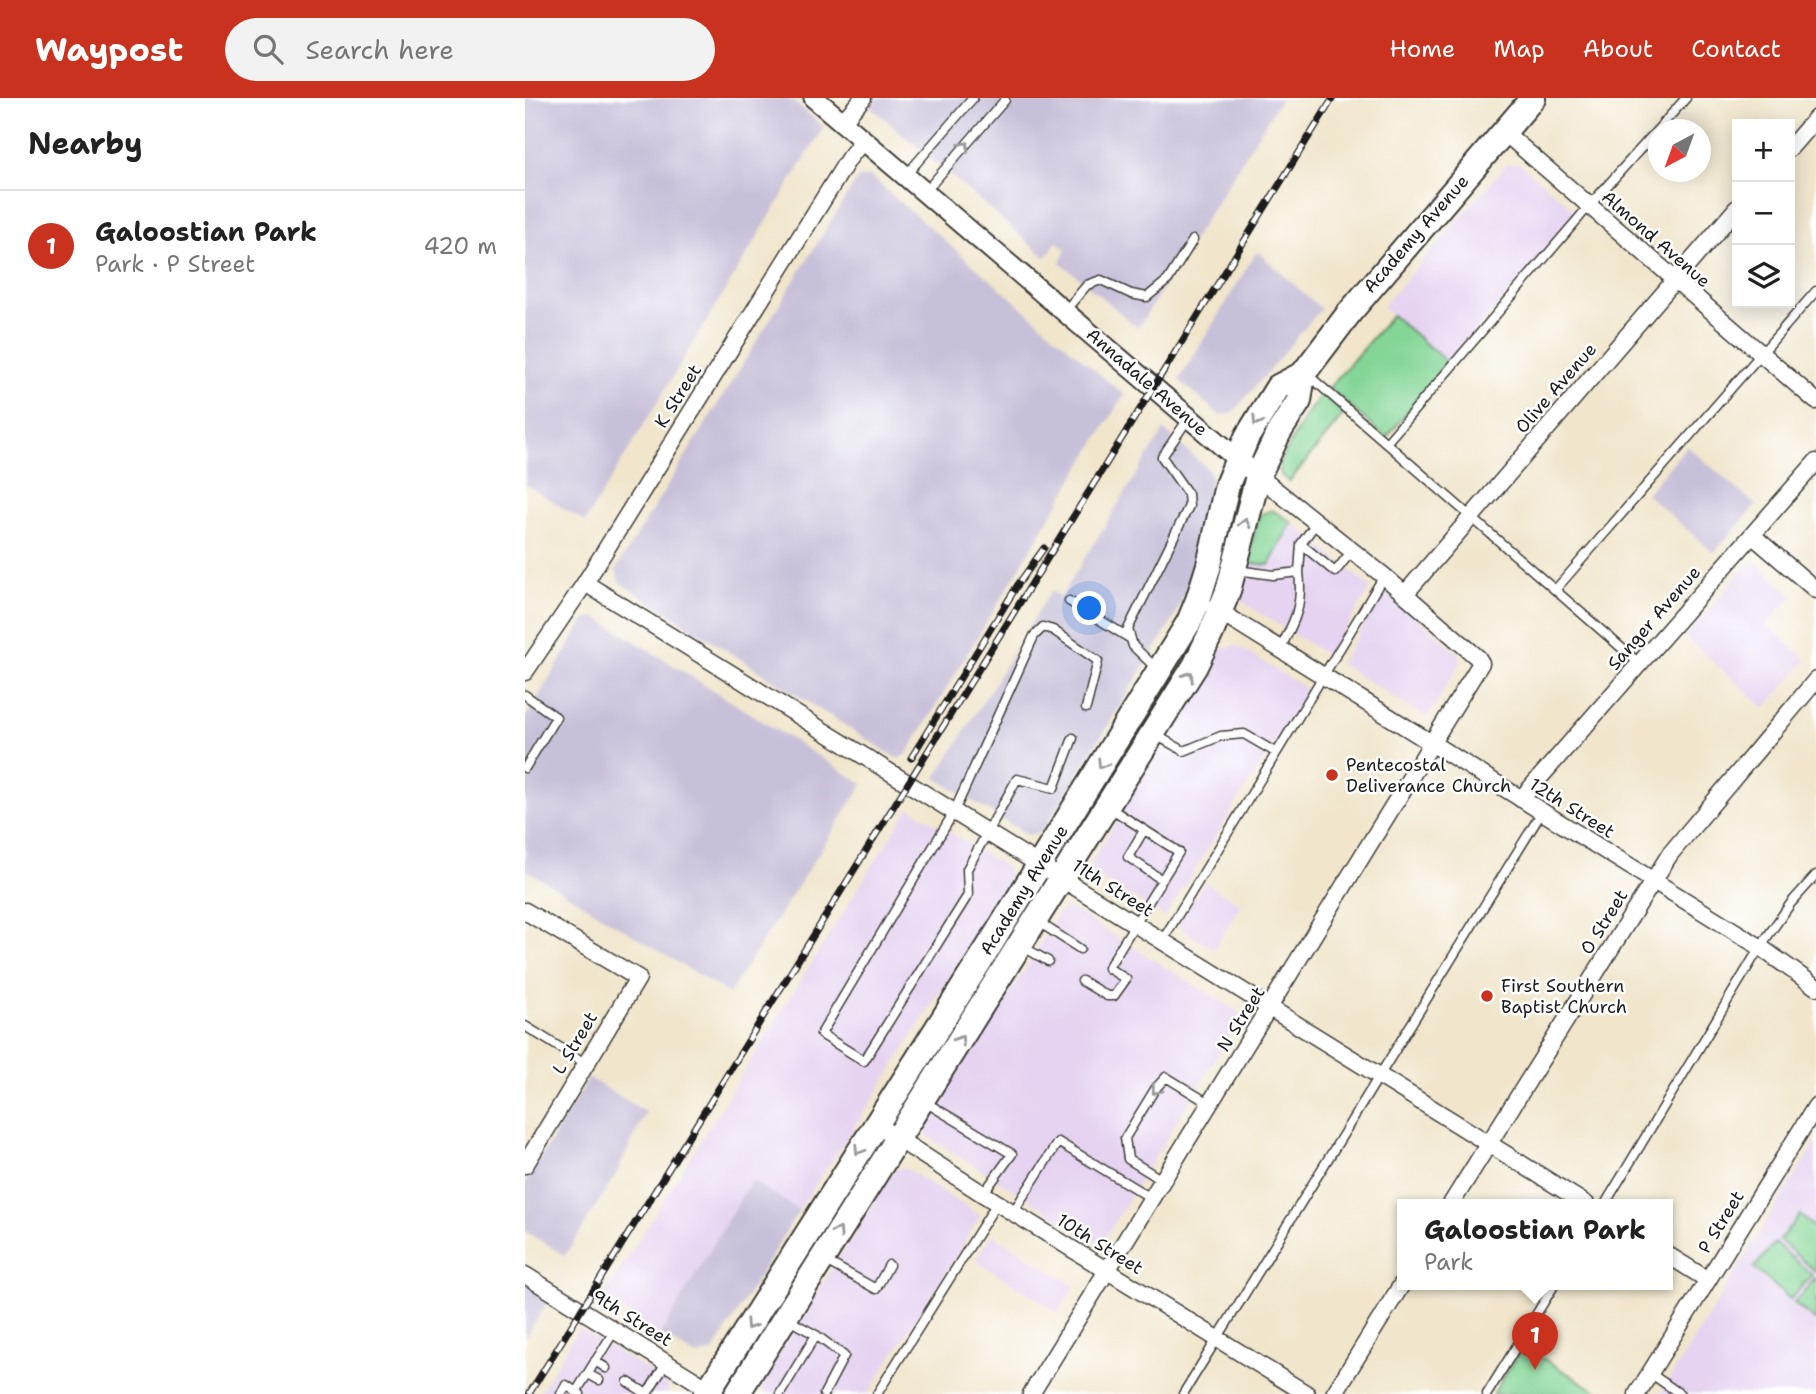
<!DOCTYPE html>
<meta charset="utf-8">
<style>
:root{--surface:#fff;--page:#f2f2f2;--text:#222;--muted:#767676;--line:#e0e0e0;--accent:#c8321e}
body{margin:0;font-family:"Shantell Sans",sans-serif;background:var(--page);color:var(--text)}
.controls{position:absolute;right:21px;top:21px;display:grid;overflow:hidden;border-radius:0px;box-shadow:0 4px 18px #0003}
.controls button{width:63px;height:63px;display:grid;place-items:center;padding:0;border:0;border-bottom:2px solid var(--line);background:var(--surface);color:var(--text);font:35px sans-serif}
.compass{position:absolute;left:1123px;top:21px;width:63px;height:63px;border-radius:50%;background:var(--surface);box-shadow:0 4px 18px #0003;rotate:221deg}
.you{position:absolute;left:565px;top:511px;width:24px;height:24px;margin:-18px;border:5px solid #fff;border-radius:50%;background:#1a73e8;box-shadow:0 0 0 10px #1a73e833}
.badge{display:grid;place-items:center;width:46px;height:46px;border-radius:50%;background:var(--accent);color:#fff;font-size:23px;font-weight:700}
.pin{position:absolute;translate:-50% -58px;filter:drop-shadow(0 2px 4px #0008)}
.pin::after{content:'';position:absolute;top:37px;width:24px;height:21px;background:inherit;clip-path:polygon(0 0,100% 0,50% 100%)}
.popup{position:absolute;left:872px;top:1101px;width:276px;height:91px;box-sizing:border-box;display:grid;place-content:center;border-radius:0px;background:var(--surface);filter:drop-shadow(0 2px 5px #0005);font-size:23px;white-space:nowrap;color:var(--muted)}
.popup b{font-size:26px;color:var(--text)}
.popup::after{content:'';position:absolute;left:50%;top:100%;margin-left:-14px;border:14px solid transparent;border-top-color:var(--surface)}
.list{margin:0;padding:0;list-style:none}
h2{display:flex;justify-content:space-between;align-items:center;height:91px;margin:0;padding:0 28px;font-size:30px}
h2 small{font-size:23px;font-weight:400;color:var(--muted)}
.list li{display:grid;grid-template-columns:46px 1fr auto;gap:21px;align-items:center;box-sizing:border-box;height:112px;padding:0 28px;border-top:2px solid var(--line)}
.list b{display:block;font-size:26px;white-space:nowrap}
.list p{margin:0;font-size:23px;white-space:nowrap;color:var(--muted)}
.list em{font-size:23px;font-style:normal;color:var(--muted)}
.icon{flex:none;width:38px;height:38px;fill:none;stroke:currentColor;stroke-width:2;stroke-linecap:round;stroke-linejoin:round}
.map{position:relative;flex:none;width:1291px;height:1296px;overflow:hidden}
header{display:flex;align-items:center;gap:42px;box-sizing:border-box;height:98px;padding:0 35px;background:var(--accent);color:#fff}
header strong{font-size:33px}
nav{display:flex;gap:38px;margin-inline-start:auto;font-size:24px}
.search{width:490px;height:63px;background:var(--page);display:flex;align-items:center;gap:18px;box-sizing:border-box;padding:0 24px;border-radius:38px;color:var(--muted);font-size:26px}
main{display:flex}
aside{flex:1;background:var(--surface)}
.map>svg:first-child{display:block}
.built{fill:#e5d3f1}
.industrial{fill:#c7c0d9}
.green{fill:#84d696;stroke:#507959;stroke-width:2}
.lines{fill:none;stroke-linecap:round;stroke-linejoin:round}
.service-casing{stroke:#3c3a36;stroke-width:11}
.minor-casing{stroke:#3c3a36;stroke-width:19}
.tertiary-casing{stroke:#3c3a36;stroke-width:23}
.primary-casing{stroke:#3c3a36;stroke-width:28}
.service{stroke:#fff;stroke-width:8}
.minor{stroke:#fff;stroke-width:16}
.tertiary{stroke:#fff;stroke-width:19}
.primary{stroke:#fff;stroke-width:24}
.rail-casing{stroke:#1c1c1c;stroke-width:7}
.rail{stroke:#fff;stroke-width:4.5;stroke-dasharray:13;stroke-linecap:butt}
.oneway{stroke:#999}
.poi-dot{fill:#c8321e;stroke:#fff;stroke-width:2.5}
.labels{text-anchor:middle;stroke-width:5;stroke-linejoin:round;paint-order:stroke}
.street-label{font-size:18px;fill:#1c1c1c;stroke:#fff}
.poi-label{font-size:18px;fill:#1c1c1c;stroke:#fff;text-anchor:start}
</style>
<header>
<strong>Waypost</strong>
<div class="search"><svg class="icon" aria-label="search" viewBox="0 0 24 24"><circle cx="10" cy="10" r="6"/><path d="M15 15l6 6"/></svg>Search here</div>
<nav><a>Home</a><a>Map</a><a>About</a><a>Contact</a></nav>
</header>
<main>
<aside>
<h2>Nearby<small></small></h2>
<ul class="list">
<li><span class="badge">1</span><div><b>Galoostian Park</b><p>Park · P Street</p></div><em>420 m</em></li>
</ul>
</aside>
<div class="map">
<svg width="1291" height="1296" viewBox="0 0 1291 1296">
<rect width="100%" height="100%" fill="#fff"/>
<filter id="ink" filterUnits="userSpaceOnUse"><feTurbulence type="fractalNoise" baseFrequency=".0143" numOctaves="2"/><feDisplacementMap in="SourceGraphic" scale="14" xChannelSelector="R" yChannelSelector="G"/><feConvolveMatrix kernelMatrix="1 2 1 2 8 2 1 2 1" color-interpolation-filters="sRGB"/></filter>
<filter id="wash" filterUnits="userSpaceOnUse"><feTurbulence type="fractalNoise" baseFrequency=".00686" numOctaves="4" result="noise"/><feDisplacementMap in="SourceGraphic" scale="28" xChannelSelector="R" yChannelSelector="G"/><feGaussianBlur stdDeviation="1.57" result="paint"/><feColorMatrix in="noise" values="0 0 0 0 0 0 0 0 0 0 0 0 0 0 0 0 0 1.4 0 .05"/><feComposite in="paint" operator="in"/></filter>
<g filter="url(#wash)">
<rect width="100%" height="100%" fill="#f1e6cc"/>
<path class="built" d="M994,65L1053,115L923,265L857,209L982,66Z
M767,424L846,490L803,558L719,505L714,494L722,465L744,467Z
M1232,465L1268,498L1242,527L1282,562L1240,610L1160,539L1221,468Z
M859,494L874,504L935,557L936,564L904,617L899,618L815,566Z
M711,547L783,592L640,819L569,776L566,764L695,552Z
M384,709L482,770L485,782L350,998L274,1112L225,1083L135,1237L78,1199Z
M679,784L716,806L689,851L652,828Z
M545,810L713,914L715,921L579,1142L570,1143L402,1038L398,1028L502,868L534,813Z
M1291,1044V1296H1135Z
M379,1069L455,1118L436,1151L343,1296H243L238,1293L236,1284L368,1073Z
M467,1136L550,1188L533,1214L450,1162Z
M54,1230L143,1285V1296H14Z"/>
<path class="industrial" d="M0,0H264L299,29L60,424L0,386Z
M352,0H756L613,230L535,164L541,152L532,143L521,160L345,8Z
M345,78L599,297L382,656L373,661L94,484L91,471L332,81Z
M732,153L796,211L707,316L694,317L654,282Z
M639,332L683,371L686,380L677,438L666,482L648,522L517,734L502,737L411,680L526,493L536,499Z
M1162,348L1231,407L1189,455L1121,396Z
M71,519L338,686L204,896L0,771V620L59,523Z
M64,980L121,1014L91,1076L40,1158L0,1133V1085Z
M226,1082L274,1112L189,1253L172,1258L135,1237Z
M0,1182L26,1198L0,1240Z"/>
<path class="green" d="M867,217L923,265L861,340L804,290Z
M797,296L819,316L764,384L756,377L754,367L780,318Z
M747,412L767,424L744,467L722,465L734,417Z
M1275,1117L1291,1131L1290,1173L1254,1142Z
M1250,1145L1287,1177L1265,1201L1229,1170Z
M1290,1180L1291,1181V1223L1269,1205Z
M998,1248L1076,1296H968Z"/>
</g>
<g filter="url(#ink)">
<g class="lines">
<g class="service-casing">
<path id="service" d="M381,77L448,0
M399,95L480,2
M539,214L562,187L576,182L606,196L622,199L643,182L668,142
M782,276L1115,566
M862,344L1064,108L1161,0
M776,446L810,474L826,454
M712,472L748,477L774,474L776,446L791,425
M1031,491L1291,193
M544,503L606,541
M755,551C770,523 778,507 774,474
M632,571L608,548L603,531L664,408L663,396L637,359L663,321
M0,597L31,619L0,670
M629,636L659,653L696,638L719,636L750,654
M548,640L529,690L492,681L442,771L443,797L339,963L296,936L429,714L509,538L518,529L528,532L573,563L561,610
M619,732L603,759L637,782
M512,823L555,851
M637,843L859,478
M498,849L523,863
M557,883L582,898H589L601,881L583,870L654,754L585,710
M0,928L60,965
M400,1004L487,1056L458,1096
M637,1082L603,1061L600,1040L630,991L641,979L685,1006
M1080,1106L1235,849L1266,805L1291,777
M488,1114L533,1044L626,1100
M299,1162L351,1191L364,1167
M262,1221L291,1237L319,1258L299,1296
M70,1263L81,1270
M1125,1275L1155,1296
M63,1276L74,1282
M103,1284L122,1296
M36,1296L41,1287L51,1294
M55,1296L51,1294L90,1232
M122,1296L142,1264
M255,1296L291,1237
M352,1296L472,1105
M658,1296L1017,714
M962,1296L1030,1186"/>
</g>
<g class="minor-casing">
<path id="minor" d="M317,24L338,0
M979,34L1291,303
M1265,50L1291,20
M1227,437L1291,492
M60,485L1061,1106
M880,496L1212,110
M689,510L1235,849L1291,889
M0,574L60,485L324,60L338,42
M996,701L1291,364
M0,813L113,880L0,1067
M350,1026L458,1096L782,1296
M926,1106L1145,756L1291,582
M1143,1157L1183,1182
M0,1177L190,1295
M506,1296L956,565L953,560L859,478L733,378
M809,1296L877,1186
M1112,1296L1291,1008"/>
</g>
<g class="tertiary-casing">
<path id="tertiary" d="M289,0L723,370"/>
</g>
<g class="primary-casing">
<path id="primary" d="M181,1296L463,850L664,524L673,502L684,467L702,387L722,339L753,289L778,276
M212,1296L670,568L686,535L703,493L733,378L754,334L774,303L778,276L825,214L1008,0"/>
</g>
<use href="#service" class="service"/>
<use href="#minor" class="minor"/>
<use href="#tertiary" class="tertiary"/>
<use href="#primary" class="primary"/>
<g class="rail-casing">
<path id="rail" d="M386,660L492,488L519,450
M4,1296L808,0"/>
</g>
<use href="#rail" class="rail"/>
</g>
<defs><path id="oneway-chevron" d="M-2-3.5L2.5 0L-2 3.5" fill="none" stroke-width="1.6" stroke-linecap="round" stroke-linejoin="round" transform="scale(1.75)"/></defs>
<g class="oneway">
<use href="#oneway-chevron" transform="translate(440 48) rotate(-49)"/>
<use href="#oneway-chevron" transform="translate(732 323) rotate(122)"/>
<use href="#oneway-chevron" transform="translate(720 425) rotate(-77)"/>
<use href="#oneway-chevron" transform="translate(664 578) rotate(-57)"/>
<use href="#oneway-chevron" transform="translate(577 666) rotate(122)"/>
<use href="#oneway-chevron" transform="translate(435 942) rotate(-58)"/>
<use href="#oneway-chevron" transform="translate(631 992) rotate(127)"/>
<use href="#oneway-chevron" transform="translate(334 1052) rotate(122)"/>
<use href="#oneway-chevron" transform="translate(313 1134) rotate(-58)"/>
<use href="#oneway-chevron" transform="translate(225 1227) rotate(123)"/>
</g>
</g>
<g class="poi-dot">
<circle cx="807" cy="677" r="7"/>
<circle cx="962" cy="898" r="7"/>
</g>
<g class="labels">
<g class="street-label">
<text transform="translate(891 136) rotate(-49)" y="6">Academy Avenue</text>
<text transform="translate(1131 141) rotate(41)" y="6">Almond Avenue</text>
<text transform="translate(622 284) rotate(41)" y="6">Annadale Avenue</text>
<text transform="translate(1031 290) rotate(-49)" y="6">Olive Avenue</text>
<text transform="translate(153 298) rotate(-58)" y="6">K Street</text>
<text transform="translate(1129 520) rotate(-49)" y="6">Sanger Avenue</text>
<text transform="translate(1047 710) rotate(32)" y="6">12th Street</text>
<text transform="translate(588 790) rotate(32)" y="6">11th Street</text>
<text transform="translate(499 792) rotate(-58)" y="6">Academy Avenue</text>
<text transform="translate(1079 824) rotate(-58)" y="6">O Street</text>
<text transform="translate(716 921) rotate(-58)" y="6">N Street</text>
<text transform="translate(50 945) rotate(-59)" y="6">L Street</text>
<text transform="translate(1196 1124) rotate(-58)" y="6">P Street</text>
<text transform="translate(575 1146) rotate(32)" y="6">10th Street</text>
<text transform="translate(107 1220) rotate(32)" y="6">9th Street</text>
</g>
<g class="poi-label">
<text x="821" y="673">Pentecostal<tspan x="821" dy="21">Deliverance Church</tspan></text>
<text x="976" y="894">First Southern<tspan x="976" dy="21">Baptist Church</tspan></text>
</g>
</g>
</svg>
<div class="controls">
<button>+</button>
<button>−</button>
<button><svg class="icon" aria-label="layers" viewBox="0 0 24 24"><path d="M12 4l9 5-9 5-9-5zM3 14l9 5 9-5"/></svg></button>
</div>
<svg class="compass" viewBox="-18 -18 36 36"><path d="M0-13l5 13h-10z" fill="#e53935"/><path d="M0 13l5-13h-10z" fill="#767676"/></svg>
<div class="you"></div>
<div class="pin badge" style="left:1010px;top:1272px">1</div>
<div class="popup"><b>Galoostian Park</b>Park</div>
</div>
</main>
